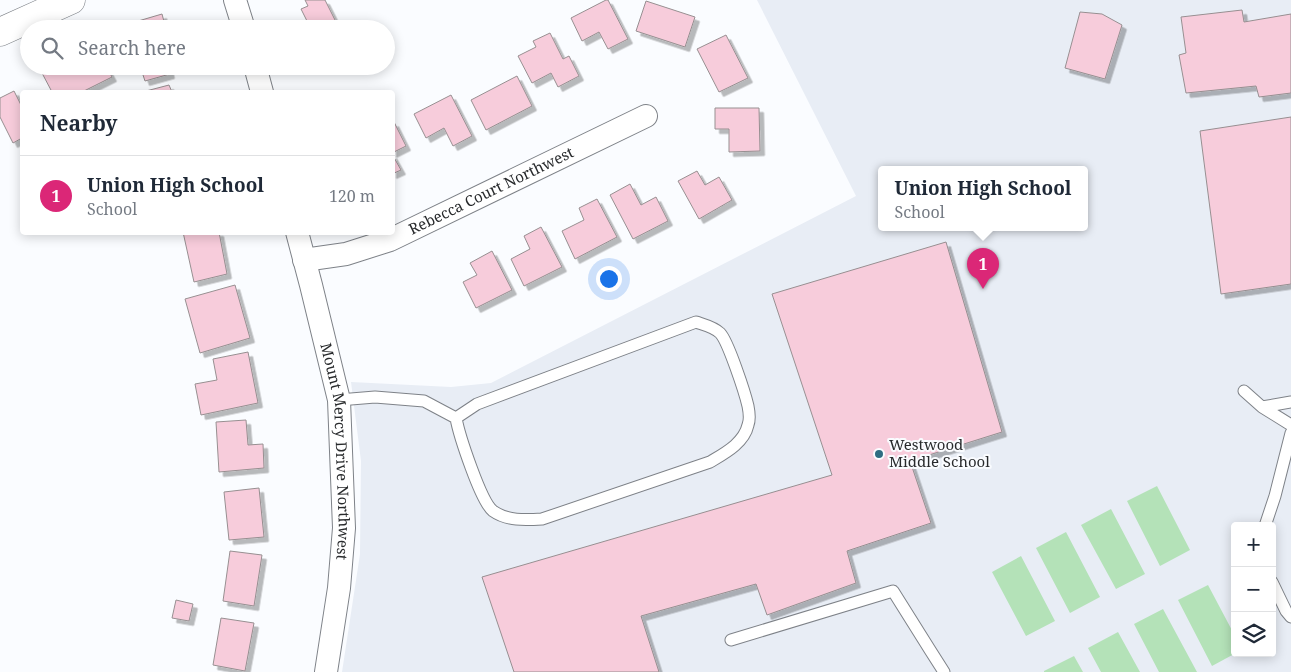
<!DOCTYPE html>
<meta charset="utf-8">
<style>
:root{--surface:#fff;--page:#f2f2f3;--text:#1f2937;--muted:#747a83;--line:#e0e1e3;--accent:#db2777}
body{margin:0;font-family:"Noto Serif",serif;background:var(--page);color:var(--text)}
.controls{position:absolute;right:15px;bottom:15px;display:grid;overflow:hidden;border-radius:5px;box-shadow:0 2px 12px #0003}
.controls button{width:45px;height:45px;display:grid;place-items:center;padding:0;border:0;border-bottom:1px solid var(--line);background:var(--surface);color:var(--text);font:25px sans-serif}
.you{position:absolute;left:608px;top:278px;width:18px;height:18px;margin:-12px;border:4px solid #fff;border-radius:50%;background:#1a73e8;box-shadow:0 0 0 8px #1a73e833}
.badge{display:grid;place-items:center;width:32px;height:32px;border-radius:50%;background:var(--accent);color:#fff;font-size:16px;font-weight:700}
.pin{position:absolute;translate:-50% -41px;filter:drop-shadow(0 1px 2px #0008)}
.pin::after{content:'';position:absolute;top:26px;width:18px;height:15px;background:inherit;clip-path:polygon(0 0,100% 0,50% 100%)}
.popup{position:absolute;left:878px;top:166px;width:210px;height:65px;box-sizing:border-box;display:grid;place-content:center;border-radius:5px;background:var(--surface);filter:drop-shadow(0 1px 4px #0005);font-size:16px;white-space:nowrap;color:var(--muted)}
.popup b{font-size:19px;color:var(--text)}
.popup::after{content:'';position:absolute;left:50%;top:100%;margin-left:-10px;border:10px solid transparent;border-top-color:var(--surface)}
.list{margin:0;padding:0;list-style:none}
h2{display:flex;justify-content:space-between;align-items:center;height:65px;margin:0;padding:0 20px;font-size:21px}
h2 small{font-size:16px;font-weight:400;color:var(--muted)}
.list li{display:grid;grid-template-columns:32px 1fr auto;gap:15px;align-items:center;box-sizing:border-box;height:80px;padding:0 20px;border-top:1px solid var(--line)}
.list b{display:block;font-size:19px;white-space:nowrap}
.list p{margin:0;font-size:16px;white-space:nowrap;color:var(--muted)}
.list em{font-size:16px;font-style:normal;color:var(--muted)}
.icon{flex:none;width:28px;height:28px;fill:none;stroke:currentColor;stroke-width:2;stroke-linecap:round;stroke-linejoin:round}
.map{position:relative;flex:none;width:1291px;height:672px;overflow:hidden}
.search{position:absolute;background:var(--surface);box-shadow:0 2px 12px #0003;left:20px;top:20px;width:375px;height:55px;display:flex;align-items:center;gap:12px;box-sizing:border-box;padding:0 18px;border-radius:28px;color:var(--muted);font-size:19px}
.panel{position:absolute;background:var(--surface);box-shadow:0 2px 12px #0003;left:20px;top:90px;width:375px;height:145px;border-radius:5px}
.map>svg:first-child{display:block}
.built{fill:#e8edf5;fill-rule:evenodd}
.park{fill:#b4e2b8}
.building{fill:#f7ccdb;stroke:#978f91;filter:url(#shadow)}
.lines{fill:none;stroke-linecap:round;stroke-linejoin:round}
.lane-casing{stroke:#7e8288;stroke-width:13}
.street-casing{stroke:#7e8288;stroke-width:24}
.secondary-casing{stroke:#7e8288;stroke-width:29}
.lane{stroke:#fff;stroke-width:11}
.street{stroke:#fff;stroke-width:22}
.secondary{stroke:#fff;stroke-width:28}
.poi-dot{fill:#2e6d82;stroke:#fafcff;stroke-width:2}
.labels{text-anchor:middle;stroke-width:4;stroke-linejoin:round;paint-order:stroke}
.street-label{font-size:15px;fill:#282a2c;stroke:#fafcff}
.poi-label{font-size:15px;fill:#282a2c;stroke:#fafcff;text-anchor:start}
</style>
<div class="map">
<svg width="1291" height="672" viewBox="0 0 1291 672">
<defs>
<filter id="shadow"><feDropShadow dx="4.5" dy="4.5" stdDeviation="0" flood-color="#0004"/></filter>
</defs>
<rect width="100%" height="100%" fill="#fafcff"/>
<path class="built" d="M757,0H1291V672H342L360,554L361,461L351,382L451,387L491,383L856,196ZM882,170H1084V228H882ZM1235,526H1272V653H1235Z"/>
<path class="park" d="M1157,486L1190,550L1160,566L1127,501Z
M1111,509L1145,574L1116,589L1081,525Z
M1066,532L1100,597L1070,613L1036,548Z
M1021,556L1055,621L1026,636L992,572Z
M1208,585L1235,636V653H1236L1212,666L1178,600Z
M1163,609L1197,672H1159L1134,624Z
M1118,632L1140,672H1101L1088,648Z
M1074,656L1083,672H1044V671Z"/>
<path class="building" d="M305,0H325L336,22L324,29H311L301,9L308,6Z
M606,0H608L628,39L608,49L599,32L582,41L571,18Z
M646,1L695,17L685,47L636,31Z
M1242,10L1244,22L1291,14V93L1259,97L1256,86L1186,93L1179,55L1186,53L1181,17Z
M1080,12L1102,14L1122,25L1105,79L1065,68Z
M162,14L166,29H130L128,24Z
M550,33L563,59L569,56L579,76L558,87L551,73L532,83L518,56L536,47L533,41Z
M726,35L748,78L719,92L697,49Z
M55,66H106L112,77L82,92H52L42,73Z
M140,66H168L170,74L145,81Z
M517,76L532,106L486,130L471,100Z
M169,85L172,92H146V91Z
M14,91L22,107V138L13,143L0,117V98Z
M451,95L472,136L453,146L444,128L426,138L414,114Z
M715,108H759L760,151L729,152V129H715Z
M1291,117V284L1221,294L1200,131Z
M394,122L406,146L392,153V123Z
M392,154L401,170L392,174Z
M697,171L705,185L719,177L732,200L699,219L678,181Z
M630,184L641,205L656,197L668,221L633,239L610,195Z
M597,199L617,237L575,259L562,231L584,220L579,208Z
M541,227L562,267L524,286L511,259L530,249L524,236Z
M183,232H219L227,274L194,282Z
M946,242L1002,432L910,461L931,523L847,551L856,583L767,615L756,584L641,616L659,672H514L482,577L832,475L772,294Z
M492,251L512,290L476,308L463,282L477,275L470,263Z
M235,285L250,338L200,353L185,299Z
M248,352L258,403L201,415L195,384L217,380L213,359Z
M246,420L248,445L263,444L264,468L219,472L216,422Z
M259,488L264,537L229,540L224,492Z
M230,551L262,555L254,606L223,601Z
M176,600L193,604L189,621L172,618Z
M221,618L254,623L245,671L213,665Z"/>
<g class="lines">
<g class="lane-casing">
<path id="lane" d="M1244,391L1262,407L1291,425
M339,400L375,397L424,401L456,418L477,404L696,322C705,325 714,327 720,333C728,341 745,393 748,406C749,411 750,420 748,425C744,443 725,453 710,462L542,519C525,520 507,521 493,511C481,502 459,435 456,418
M1262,407L1291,402
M1265,526L1275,496L1291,433
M1272,582L1286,611L1291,617
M731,640L893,591L930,650L944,672"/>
</g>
<g class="street-casing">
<g id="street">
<path d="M235,0L244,29"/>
<path d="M255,66L262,92"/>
<path id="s1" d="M297,232L311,285L339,400L344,528L339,588L326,672"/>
<path id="s2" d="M304,260L346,254L390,240L646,116"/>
</g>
</g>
<g class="secondary-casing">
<path id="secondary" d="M0,32L71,0"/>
</g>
<use href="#lane" class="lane"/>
<use href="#street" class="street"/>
<use href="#secondary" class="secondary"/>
</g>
<circle class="poi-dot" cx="879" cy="454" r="5"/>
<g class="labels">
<g class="street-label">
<text dy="5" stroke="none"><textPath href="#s2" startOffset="201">Rebecca Court Northwest</textPath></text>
<text dy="5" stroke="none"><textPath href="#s1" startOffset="224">Mount Mercy Drive Northwest</textPath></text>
</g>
<g class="poi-label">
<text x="889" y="450">Westwood<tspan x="889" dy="17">Middle School</tspan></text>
</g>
</g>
</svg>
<div class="controls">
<button>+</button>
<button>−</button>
<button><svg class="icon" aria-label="layers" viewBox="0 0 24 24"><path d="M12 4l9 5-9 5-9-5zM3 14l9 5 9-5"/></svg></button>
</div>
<div class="you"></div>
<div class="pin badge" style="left:983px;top:289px">1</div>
<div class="popup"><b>Union High School</b>School</div>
<div class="search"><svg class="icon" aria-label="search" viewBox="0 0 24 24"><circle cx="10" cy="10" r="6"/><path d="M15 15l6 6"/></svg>Search here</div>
<section class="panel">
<h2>Nearby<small></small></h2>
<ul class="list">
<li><span class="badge">1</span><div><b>Union High School</b><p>School</p></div><em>120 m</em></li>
</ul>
</section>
</div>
